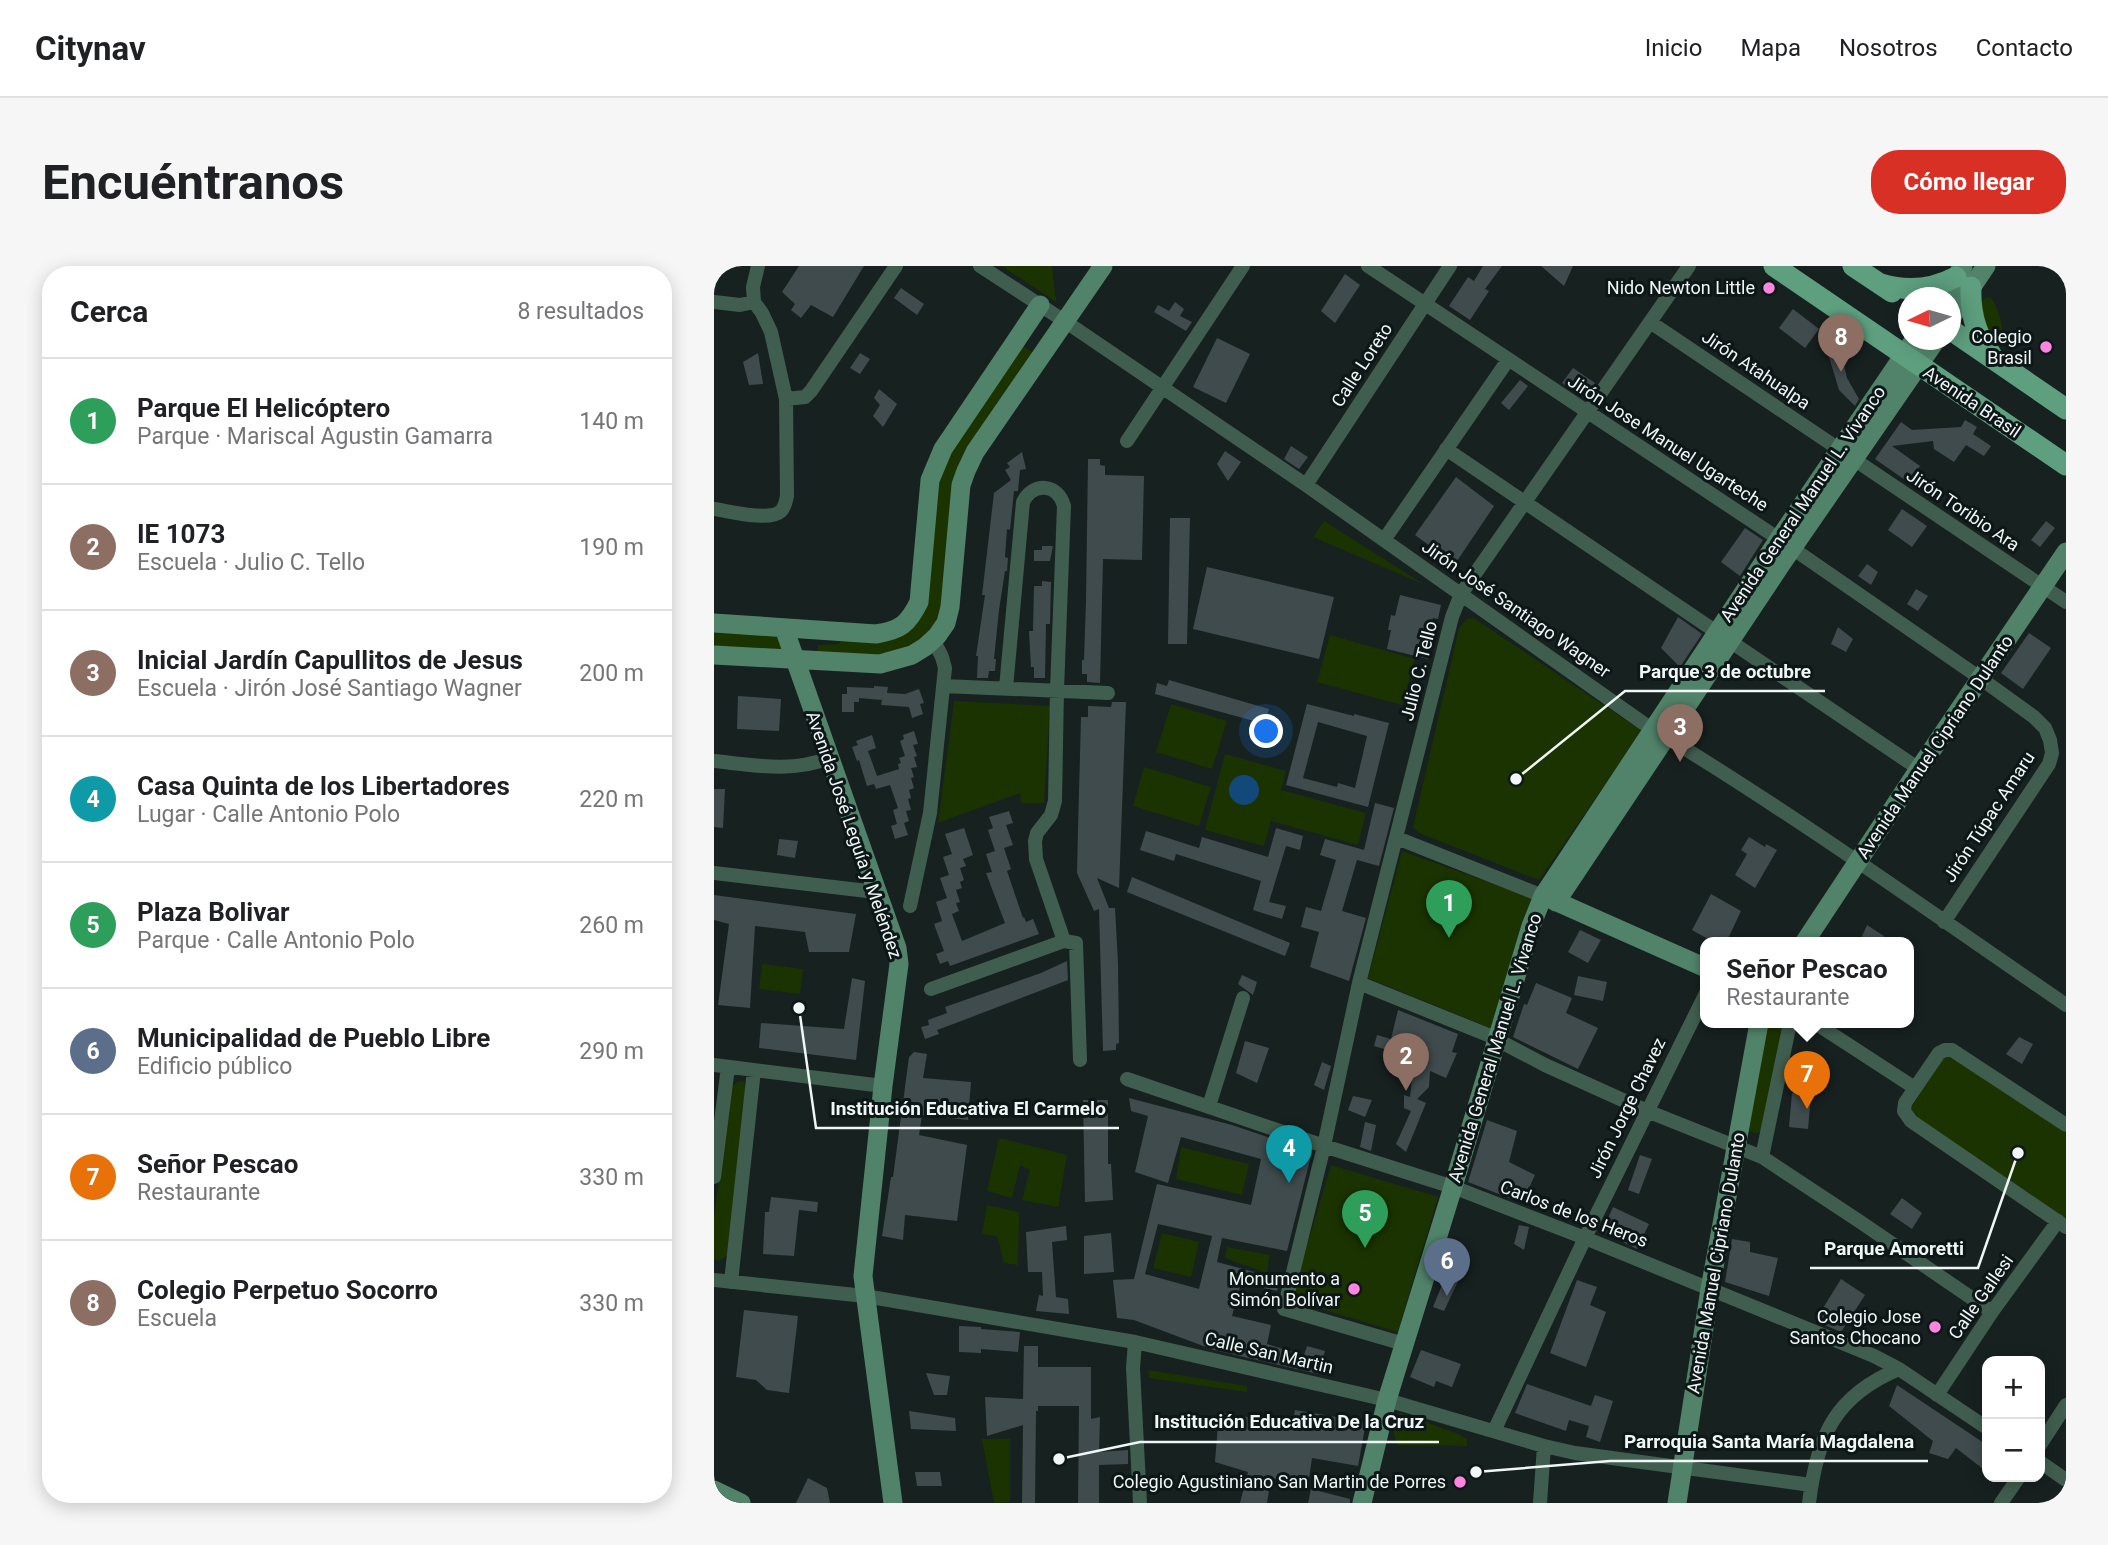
<!DOCTYPE html>
<html lang="es">
<meta charset="utf-8">
<style>
:root{--surface:#fff;--page:#f6f6f6;--text:#202124;--muted:#757577;--line:#e0e0e0;--accent:#d93025}
body{margin:0;font-family:Roboto,sans-serif;background:var(--page);color:var(--text)}
.controls{position:absolute;right:21px;bottom:21px;display:grid;overflow:hidden;border-radius:14px;box-shadow:0 4px 18px #0003}
.controls button{width:63px;height:63px;display:grid;place-items:center;padding:0;border:0;border-bottom:2px solid var(--line);background:var(--surface);color:var(--text);font:35px sans-serif}
.compass{position:absolute;left:1184px;top:21px;width:63px;height:63px;border-radius:50%;background:var(--surface);box-shadow:0 4px 18px #0003;rotate:265deg}
.you{position:absolute;left:553px;top:466px;width:24px;height:24px;margin:-18px;border:5px solid #fff;border-radius:50%;background:#1a73e8;box-shadow:0 0 0 10px #1a73e833}
.badge{display:grid;place-items:center;width:46px;height:46px;border-radius:50%;background:var(--accent);color:#fff;font-size:23px;font-weight:700}
.pin{position:absolute;translate:-50% -58px;filter:drop-shadow(0 2px 4px #0008)}
.pin::after{content:'';position:absolute;top:37px;width:24px;height:21px;background:inherit;clip-path:polygon(0 0,100% 0,50% 100%)}
.popup{position:absolute;left:986px;top:671px;width:214px;height:91px;box-sizing:border-box;display:grid;place-content:center;border-radius:14px;background:var(--surface);filter:drop-shadow(0 2px 5px #0005);font-size:23px;white-space:nowrap;color:var(--muted)}
.popup b{font-size:26px;color:var(--text)}
.popup::after{content:'';position:absolute;left:50%;top:100%;margin-left:-14px;border:14px solid transparent;border-top-color:var(--surface)}
.list{margin:0;padding:0;list-style:none}
h2{display:flex;justify-content:space-between;align-items:center;height:91px;margin:0;padding:0 28px;font-size:30px}
h2 small{font-size:23px;font-weight:400;color:var(--muted)}
.list li{display:grid;grid-template-columns:46px 1fr auto;gap:21px;align-items:center;box-sizing:border-box;height:126px;padding:0 28px;border-top:2px solid var(--line)}
.list b{display:block;font-size:26px;white-space:nowrap}
.list p{margin:0;font-size:23px;white-space:nowrap;color:var(--muted)}
.list em{font-size:23px;font-style:normal;color:var(--muted)}
.map{position:relative;flex:none;width:1352px;height:1237px;overflow:hidden;border-radius:28px}
header{display:flex;align-items:center;gap:42px;box-sizing:border-box;height:98px;padding:0 35px;background:var(--surface);border-bottom:2px solid var(--line)}
header strong{font-size:33px}
nav{display:flex;gap:38px;margin-inline-start:auto;font-size:24px}
.intro{display:flex;align-items:center;justify-content:space-between;box-sizing:border-box;height:168px;padding:0 42px}
h1{margin:0;font-size:49px}
.button{padding:18px 32px;border-radius:28px;background:var(--accent);color:#fff;font-size:24px;font-weight:700}
main{display:flex;gap:42px;padding:0 42px}
aside{flex:1;background:var(--surface);border-radius:28px;box-shadow:0 4px 18px #0003}
.map>svg:first-child{display:block}
.green{fill:#1b3301}
.water{fill:#13497a}
.building{fill:#404b4e;fill-rule:evenodd}
.lines{fill:none;stroke-linecap:round;stroke-linejoin:round}
.street{stroke:#405e4f;stroke-width:14}
.secondary{stroke:#51836a;stroke-width:19}
.primary{stroke:#5d9f7f;stroke-width:21}
.poi-dot{fill:#fe85e0;stroke:#0d1717;stroke-width:2.5}
.labels{text-anchor:middle;stroke-width:6;stroke-linejoin:round;paint-order:stroke}
.poi-label{font-size:18px;fill:#eff6f5;stroke:#0d1717;text-anchor:end}
.street-label{font-size:18px;fill:#eff6f5;stroke:#0d1717}
.leader{fill:none;stroke:#eff6f5;stroke-width:2.5}
.callout-dot{fill:#eff6f5;stroke:#0d1717;stroke-width:2.5}
.callout-label{font-size:19px;text-anchor:middle;font-weight:bold;fill:#eff6f5;stroke:#0d1717;stroke-width:6;stroke-linejoin:round;paint-order:stroke}
</style>
<header>
<strong>Citynav</strong>
<nav><a>Inicio</a><a>Mapa</a><a>Nosotros</a><a>Contacto</a></nav>
</header>
<div class="intro"><h1>Encuéntranos</h1><a class="button">Cómo llegar</a></div>
<main>
<aside>
<h2>Cerca<small>8 resultados</small></h2>
<ul class="list">
<li><span class="badge" style="background:#2e9e5b">1</span><div><b>Parque El Helicóptero</b><p>Parque · Mariscal Agustin Gamarra</p></div><em>140 m</em></li>
<li><span class="badge" style="background:#8d6e63">2</span><div><b>IE 1073</b><p>Escuela · Julio C. Tello</p></div><em>190 m</em></li>
<li><span class="badge" style="background:#8d6e63">3</span><div><b>Inicial Jardín Capullitos de Jesus</b><p>Escuela · Jirón José Santiago Wagner</p></div><em>200 m</em></li>
<li><span class="badge" style="background:#0f9aa8">4</span><div><b>Casa Quinta de los Libertadores</b><p>Lugar · Calle Antonio Polo</p></div><em>220 m</em></li>
<li><span class="badge" style="background:#2e9e5b">5</span><div><b>Plaza Bolivar</b><p>Parque · Calle Antonio Polo</p></div><em>260 m</em></li>
<li><span class="badge" style="background:#5c6f8a">6</span><div><b>Municipalidad de Pueblo Libre</b><p>Edificio público</p></div><em>290 m</em></li>
<li><span class="badge" style="background:#e8710a">7</span><div><b>Señor Pescao</b><p>Restaurante</p></div><em>330 m</em></li>
<li><span class="badge" style="background:#8d6e63">8</span><div><b>Colegio Perpetuo Socorro</b><p>Escuela</p></div><em>330 m</em></li>
</ul>
</aside>
<div class="map">
<svg width="1352" height="1237" viewBox="0 0 1352 1237">
<rect width="100%" height="100%" fill="#172120"/>
<path class="green" d="M288,0H338L342,36Z
M1272,31L1277,32C1284,42 1290,59 1288,71L1284,74H1280C1272,64 1268,49 1268,36Z
M309,80L323,90L258,183L229,342L224,354L207,375L165,392L103,389L104,379L124,378L131,372L194,361L221,226L231,197Z
M610,255L711,319L599,271Z
M760,352L928,465L825,614L705,567L699,561L745,362L753,353Z
M0,361L63,366L69,383L65,387L0,381Z
M616,369L701,393L688,439L603,416Z
M240,435L336,440L330,537H307L306,527L224,557Z
M457,438L513,455L498,503L442,486Z
M511,488L572,505L567,524L652,547L644,579L557,555L550,580L491,564Z
M430,501L497,521L485,560L419,540Z
M688,585L818,632L776,762L654,712Z
M48,698L89,703L86,728L45,723Z
M1050,757H1069L1048,866L1041,867L1034,865Z
M1238,789L1352,867V953L1200,849L1197,842L1230,791Z
M29,815L32,820L14,989L5,995L0,993V952L16,823L23,816Z
M285,872L353,889L344,941L308,934L316,904L306,899L298,932L273,925Z
M467,881L535,898L528,929L462,913Z
M617,899L724,931L684,1066L577,1034Z
M273,939L305,946L304,999L290,997L283,970L268,968Z
M448,967L485,976L477,1011L439,1002Z
M513,981L556,989L553,1007L511,992Z
M434,1104L533,1120V1126L435,1112Z
M686,1147L745,1168L753,1173V1180L683,1179C679,1167 678,1158 686,1147Z
M268,1173H296V1236L280,1237Z"/>
<path class="water" d="M515 524a15 15 0 1 1 30 0a15 15 0 1 1-30 0Z"/>
<path class="building" d="M85,0H150L119,51L97,39L87,52L77,44L81,38L68,26Z
M769,0H788L771,23L775,25L756,54L735,40L754,11L760,15Z
M827,0H859L850,20Z
M631,8L646,19L621,57L607,45Z
M187,22L210,38L203,49L180,32Z
M461,36L470,43L466,50L478,56L472,65L440,46L444,39L455,45Z
M1079,43L1105,63L1091,82L1065,62Z
M1107,64L1119,74L1125,65L1127,87L1133,112L1145,133L1141,140L1125,124Z
M503,72L536,88L512,137L479,121Z
M44,87L49,118L35,119L29,96Z
M146,87L156,93L146,108L136,102Z
M859,102L881,117L871,132L848,117Z
M806,114L814,120L795,144L787,137Z
M165,123L183,138L169,161L159,150L166,139L160,132Z
M1251,154L1263,161L1259,168L1277,180L1270,190L1252,179L1240,196L1220,183L1219,175L1178,180L1206,200L1194,216L1161,193L1187,156L1198,164L1247,161Z
M577,180L594,191L585,203L570,193Z
M511,185L527,196L514,215L503,198Z
M308,186L312,203L306,204L304,225H300L296,264L293,263L291,291L294,292L293,305H291L285,344L280,393H282L281,405H275L274,412H263L264,390H262L271,329H268L280,227L297,214L291,204L296,201L293,197Z
M374,193H386V199L391,200V209L430,210L428,294L389,293L386,417L373,416V408H368V394H370L372,335Z
M742,211L780,240L741,298L701,269Z
M1188,243L1213,260L1198,281L1174,264Z
M456,252H476L473,378H454Z
M1332,255L1341,262L1326,281L1317,274Z
M1031,262L1049,274L1026,310L1007,296Z
M328,280H339L336,295H320V284H328Z
M1153,298L1164,306L1157,319L1144,310Z
M493,301L620,331L605,393L479,363Z
M328,315L337,316L336,358H332L331,412H320V401H317L315,365H319L320,320H328Z
M1202,323L1214,330L1204,345L1193,338Z
M686,329L727,339L724,353L719,352L713,380L717,381L714,393L673,383L677,364H674L677,349L681,350Z
M964,351L988,368L966,401L947,382Z
M1124,361L1139,373L1132,386L1117,378Z
M1315,367L1337,382L1309,423L1287,407Z
M455,414L555,443L551,458L441,428L443,417L453,420Z
M160,420L174,421L173,427L191,428L205,423L210,437L206,438L209,448L198,452L195,441L167,439L168,434L145,432V436H140V446H128V428H133V421L160,422Z
M24,430L67,433L65,465L23,463Z
M398,436H412L405,622L383,612L395,642H401L404,697L405,777L402,778V784L389,785L385,643L380,645L363,607L364,564L367,451H374V440L397,441Z
M593,438L640,450V448L675,457L654,541L572,519ZM604,456L653,470L641,522L624,517L623,521L589,512Z
M200,465L204,478L199,479L203,490L200,491L203,501L197,502L200,511L197,512L200,522L195,524L197,532L194,533L197,544L192,545L195,555L190,557L194,569L181,573L177,560L183,558L179,544L184,542L176,519L162,523L160,518L153,520L145,494L143,495L138,481L144,479L142,475L158,469L162,482L154,485L163,510L185,503L184,498L187,497L185,492L191,490L186,475L190,473L189,469Z
M0,523H11L9,562L0,561Z
M661,537L680,542L665,600L643,594L628,645L652,652L635,715L596,701L605,666L587,661L592,641L607,645L622,594L606,589L611,573L650,584Z
M295,545L299,557L292,559L299,579L281,585L274,564L279,562L275,551Z
M250,562L259,589L249,593L252,600L246,602L250,614L246,616L248,622L242,624L246,636L242,637L245,645L238,648L248,675L291,657L272,607L278,606L272,588L290,582L297,603L293,605L309,652L310,651L312,656L319,653L325,668L236,700L234,695L226,698L222,688L230,685L220,658L228,655L222,636L233,632L226,612L235,609L229,591L238,588L231,568Z
M562,562L589,570L586,584L572,580L555,636L572,640L568,653L539,644L547,615L462,588L460,595L426,584L432,565L485,582L488,571L554,591Z
M1035,571L1051,581L1052,578L1063,584L1041,622L1021,609L1033,588L1027,584Z
M65,573L84,575L81,592L63,589Z
M418,611L576,677L571,690L413,626Z
M997,628L1027,645L1012,677H1001L978,664Z
M0,629L142,648L135,686H95L91,666L41,660L36,742L4,739L15,658L0,654Z
M1153,659L1170,670L1166,677H1145Z
M866,664L887,674L874,697L854,686Z
M353,695L354,714L242,757L223,764L225,768L211,773L207,761L215,759L214,754L233,747L231,741L327,707Z
M528,709L543,716L539,729L524,718Z
M864,710L893,716L889,735L860,729Z
M138,712L151,715L142,794L45,782L47,757L130,763Z
M822,717L858,732L852,747L884,762L864,803L799,771L810,738L813,739Z
M684,744L744,768L738,786L743,787L732,812L716,805L715,821L703,833L712,837L692,886L682,878L697,845L690,842V829L696,831L698,814L708,802L685,793L687,788L660,780L663,769L677,773Z
M1305,771L1319,778L1308,798L1292,788Z
M531,775L555,782L543,817L522,807Z
M200,786L213,788L209,812L257,816L254,854L208,849L205,869L253,879L243,955L191,949L189,974L168,970L177,911H179L195,791Z
M608,796L617,800L610,824L600,819Z
M1078,827L1097,829L1094,863L1075,861Z
M639,830L658,834L651,851L634,844Z
M415,832L518,859L598,886L573,985L508,972L503,996L566,1013L563,1025L527,1017L518,1050L557,1059L553,1078L590,1089L593,1080L611,1085L604,1108L500,1084L420,1054L403,1052L399,1014L420,1013L443,918L537,939L547,893L467,871L454,917L421,906L434,850L417,845ZM444,958L498,970L485,1023L431,1008Z
M369,834H394V898H397L399,934L371,936Z
M773,854L803,865L795,896L821,909L808,937L754,916Z
M651,856L662,859L657,885L646,881Z
M926,889L938,893L925,928L914,924Z
M57,931L104,936L103,946L85,944L80,990L49,988L51,946H55Z
M1188,932L1208,947L1198,963L1176,948Z
M899,941L935,958L923,983L888,966Z
M805,959L815,961L810,984L800,978Z
M352,960L353,974L338,976L342,1031L354,1033L355,1048L322,1045L325,1029L329,1030L328,1006H314L312,966Z
M397,967L400,1006L370,1008V970Z
M1018,973L1036,976V986L1064,992L1055,1030L1011,1016Z
M734,1004L747,1009L730,1045L719,1041Z
M1127,1013L1151,1029L1127,1066L1101,1055Z
M863,1014L883,1021L876,1039L892,1046L872,1101L836,1087Z
M30,1044L84,1050L75,1127L53,1124L42,1114L22,1111Z
M245,1060L267,1061V1063L306,1066L304,1086L267,1083V1087L245,1086Z
M310,1080H324V1101H377V1153L386,1151L385,1186L414,1184V1198L385,1199V1237H364L365,1140H324V1145H322L321,1237H308L309,1159L273,1170L271,1131L309,1133Z
M707,1084L747,1098L738,1121L722,1115L720,1121L696,1111Z
M212,1107L236,1110L233,1129H220Z
M813,1118L877,1140L881,1129L899,1135L886,1176L872,1171L875,1160L855,1154L852,1165L801,1147Z
M1183,1119L1273,1179V1206L1242,1182L1234,1193L1215,1187L1219,1175L1175,1140Z
M581,1144L652,1156L644,1200L598,1192L594,1219L557,1212L553,1237H526L534,1206L501,1196L505,1146L578,1159Z
M195,1145L241,1152L242,1165L197,1163Z
M201,1206H226L228,1220H203Z
M94,1212L113,1222L116,1237H82Z
M597,1223L636,1233V1237H594Z"/>
<g class="lines">
<path class="street" d="M266,0L352,56L592,219L929,457C1074,544 1212,643 1352,739
M654,0L1065,273L1266,412L1320,451L1331,462L1336,474L1338,487L1335,498L1230,656
M0,36L26,39L40,36
M936,56L1352,336
M72,133L91,131L97,125L182,0
M413,175L529,0
M732,183L1205,503
M592,219L736,0
M0,243C15,245 56,256 67,245C71,241 72,235 73,230L72,133L57,66L48,47L40,36L39,21L44,0
M670,274L794,94
M229,420L394,427
M292,422L309,236C319,216 344,217 350,240L343,424L341,535L337,549L323,567L321,575L322,593L350,675L362,677L366,794
M0,495C39,499 78,507 115,492
M683,572L829,630
M0,607L162,626
M196,640L216,547L231,402L228,391L219,373
M645,717L774,769L831,799L933,845L1048,891L1145,955L1278,1046
M217,723L350,675
M1101,757L1201,822
M0,799L169,820
M413,813L610,880L739,921L871,972L1160,1090L1185,1103L1273,1162
M495,840L529,732
M1352,859L1238,784H1231L1225,787L1191,837L1190,845L1197,855L1352,961
M1048,891L1076,757
M0,911L14,801
M0,1014L151,1030L421,1076L673,1134L830,1180L861,1187L1097,1219
M17,1016L40,804
M421,1076L419,1102L426,1237
M690,1078L570,1043L610,880L645,717L738,351L747,328L975,0
M1223,1129L1278,1046L1344,955
M780,1165L871,972L992,727
M1326,1179L1352,1139
M1326,1196L1352,1214
M826,1237L830,1180
M1095,1237C1103,1171 1120,1130 1185,1103
M1287,1237L1305,1211"/>
<path class="secondary" d="M1228,32L1249,0
M1237,52L1272,0
M0,357L162,368C187,364 194,358 205,336L216,214L229,183L326,39
M70,362L183,682L185,698L169,820L149,1010L179,1237
M0,389L166,398L198,389L211,381L223,370L232,357L236,341L247,219L252,205L261,186L389,0
M832,631L992,702
M842,636L1068,297L1222,74
M1090,677L1205,503L1352,286
M0,1224L27,1237
M648,1237L673,1134L739,921L817,660L829,630L1065,273L1200,74
M963,1237L996,1023L1045,757"/>
<path class="primary" d="M1060,0L1352,199
M1139,0L1178,26
M1167,18C1193,26 1219,23 1242,11
M1257,21C1256,46 1261,68 1277,88
M1237,64L1352,143"/>
</g>
<g class="poi-dot">
<circle cx="1055" cy="22" r="7"/>
<circle cx="1332" cy="81" r="7"/>
<circle cx="640" cy="1023" r="7"/>
<circle cx="1221" cy="1061" r="7"/>
<circle cx="746" cy="1216" r="7"/>
</g>
<g class="labels">
<g class="poi-label">
<text x="1041" y="28">Nido Newton Little</text>
<text x="1318" y="77">Colegio<tspan x="1318" dy="21">Brasil</tspan></text>
<text x="626" y="1019">Monumento a<tspan x="626" dy="21">Simón Bolívar</tspan></text>
<text x="1207" y="1057">Colegio Jose<tspan x="1207" dy="21">Santos Chocano</tspan></text>
<text x="732" y="1222">Colegio Agustiniano San Martin de Porres</text>
</g>
<g class="street-label">
<text transform="translate(648 99) rotate(-57)" y="6">Calle Loreto</text>
<text transform="translate(1042 104) rotate(34)" y="6">Jirón Atahualpa</text>
<text transform="translate(1258 136) rotate(34)" y="6">Avenida Brasil</text>
<text transform="translate(954 177) rotate(33)" y="6">Jirón Jose Manuel Ugarteche</text>
<text transform="translate(1089 238) rotate(-56)" y="6">Avenida General Manuel L. Vivanco</text>
<text transform="translate(1249 244) rotate(34)" y="6">Jirón Toribio Ara</text>
<text transform="translate(802 343) rotate(35)" y="6">Jirón José Santiago Wagner</text>
<text transform="translate(705 405) rotate(-76)" y="6">Julio C. Tello</text>
<text transform="translate(1221 481) rotate(-56)" y="6">Avenida Manuel Cipriano Dulanto</text>
<text transform="translate(1275 551) rotate(-57)" y="6">Jirón Túpac Amaru</text>
<text transform="translate(140 569) rotate(71)" y="6">Avenida José Leguía y Meléndez</text>
<text transform="translate(781 782) rotate(-73)" y="6">Avenida General Manuel L. Vivanco</text>
<text transform="translate(913 842) rotate(-64)" y="6">Jirón Jorge Chavez</text>
<text transform="translate(860 948) rotate(21)" y="6">Carlos de los Heros</text>
<text transform="translate(1002 997) rotate(-80)" y="6">Avenida Manuel Cipriano Dulanto</text>
<text transform="translate(1267 1031) rotate(-55)" y="6">Calle Gallesi</text>
<text transform="translate(555 1087) rotate(13)" y="6">Calle San Martin</text>
</g>
</g>
<path class="leader" d="M802 513L911 425H1111M85 742L102 862H405M1304 887L1264 1002H1096M345 1193L426 1176H725M762 1206L896 1195H1214"/>
<g class="callout-dot">
<circle cx="802" cy="513" r="7"/>
<circle cx="85" cy="742" r="7"/>
<circle cx="1304" cy="887" r="7"/>
<circle cx="345" cy="1193" r="7"/>
<circle cx="762" cy="1206" r="7"/>
</g>
<g class="callout-label">
<text x="1011" y="412">Parque 3 de octubre</text>
<text x="254" y="849">Institución Educativa El Carmelo</text>
<text x="1180" y="989">Parque Amoretti</text>
<text x="575" y="1162">Institución Educativa De la Cruz</text>
<text x="1055" y="1182">Parroquia Santa María Magdalena</text>
</g>
</svg>
<div class="controls">
<button>+</button>
<button>−</button>
</div>
<svg class="compass" viewBox="-18 -18 36 36"><path d="M0-13l5 13h-10z" fill="#e53935"/><path d="M0 13l5-13h-10z" fill="#757577"/></svg>
<div class="you"></div>
<div class="pin badge" style="left:735px;top:672px;background:#2e9e5b">1</div>
<div class="pin badge" style="left:692px;top:825px;background:#8d6e63">2</div>
<div class="pin badge" style="left:966px;top:496px;background:#8d6e63">3</div>
<div class="pin badge" style="left:575px;top:917px;background:#0f9aa8">4</div>
<div class="pin badge" style="left:651px;top:982px;background:#2e9e5b">5</div>
<div class="pin badge" style="left:733px;top:1030px;background:#5c6f8a">6</div>
<div class="pin badge" style="left:1093px;top:843px;background:#e8710a">7</div>
<div class="popup"><b>Señor Pescao</b>Restaurante</div>
<div class="pin badge" style="left:1127px;top:106px;background:#8d6e63">8</div>
</div>
</main>
